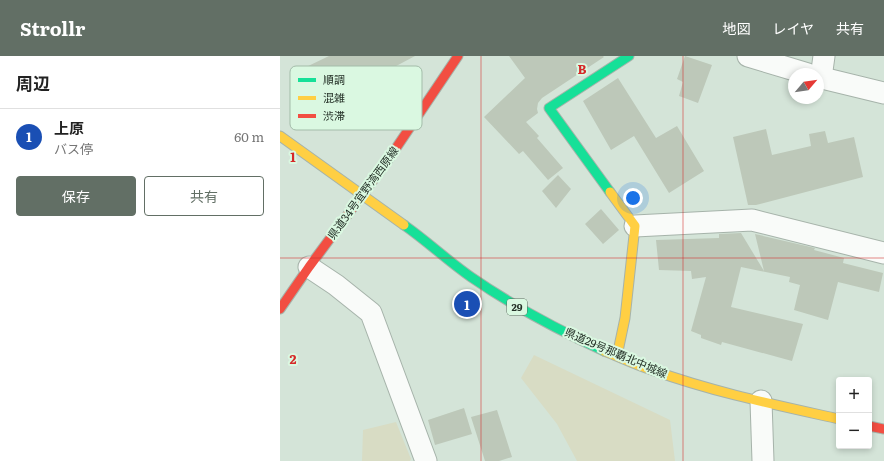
<!DOCTYPE html>
<html lang="ja">
<meta charset="utf-8">
<style>
:root{--surface:#fff;--page:#f6f6f6;--text:#222;--muted:#767676;--line:#e0e0e0;--accent:#626f65}
body{margin:0;font-family:Literata,"Noto Sans JP",serif;background:var(--page);color:var(--text)}
.controls{position:absolute;right:12px;bottom:12px;display:grid;overflow:hidden;border-radius:4px;box-shadow:0 2px 6px #0003}
.controls button{width:36px;height:36px;display:grid;place-items:center;padding:0;border:0;border-bottom:1px solid var(--line);background:var(--surface);color:var(--text);font:20px sans-serif}
.compass{position:absolute;left:508px;top:12px;width:36px;height:36px;border-radius:50%;background:var(--surface);box-shadow:0 2px 6px #0003;rotate:61deg}
.you{position:absolute;left:353px;top:142px;width:14px;height:14px;margin:-10px;border:3px solid #fff;border-radius:50%;background:#1a73e8;box-shadow:0 0 0 6px #1a73e833}
.badge{display:grid;place-items:center;width:26px;height:26px;border-radius:50%;background:var(--accent);color:#fff;font-size:13px;font-weight:700}
.pin{position:absolute;translate:-50% -50%;border:2px solid #fff;box-shadow:0 1px 4px #0006}
.list{margin:0;padding:0;list-style:none}
h2{display:flex;justify-content:space-between;align-items:center;height:52px;margin:0;padding:0 16px;font-size:17px}
h2 small{font-size:13px;font-weight:400;color:var(--muted)}
.list li{display:grid;grid-template-columns:26px 1fr auto;gap:12px;align-items:center;box-sizing:border-box;height:56px;padding:0 16px;border-top:1px solid var(--line)}
.list b{display:block;font-size:15px;white-space:nowrap}
.list p{margin:0;font-size:13px;white-space:nowrap;color:var(--muted)}
.list em{font-size:13px;font-style:normal;color:var(--muted)}
.actions{display:flex;gap:8px;padding:12px 16px}
.actions a{flex:1;padding:9px 0;border:1px solid var(--accent);border-radius:4px;text-align:center;font-size:14px;color:var(--accent)}
.actions .main{background:var(--accent);color:#fff}
.map{position:relative;flex:none;width:604px;height:405px;overflow:hidden}
header{display:flex;align-items:center;gap:24px;box-sizing:border-box;height:56px;padding:0 20px;background:var(--accent);color:#fff}
header strong{font-size:19px}
nav{display:flex;gap:22px;margin-inline-start:auto;font-size:14px}
main{display:flex}
aside{flex:1;background:var(--surface)}
.map>svg:first-child{display:block}
.green{fill:#d8dcc4}
.building{fill:#bdc8b9}
.lines{fill:none;stroke-linecap:round;stroke-linejoin:round}
.street-casing{stroke:#a6b3aa;stroke-width:23}
.fast-casing{stroke:#a6b3aa;stroke-width:11}
.slow-casing{stroke:#a6b3aa;stroke-width:11}
.jam-casing{stroke:#a6b3aa;stroke-width:11}
.street{stroke:#f9fbf9;stroke-width:21}
.fast{stroke:#16e098;stroke-width:9}
.slow{stroke:#ffcf43;stroke-width:9}
.jam{stroke:#f24e42;stroke-width:9}
.grid{fill:none;stroke:#d62828;stroke-width:1;stroke-opacity:0.55}
.labels{text-anchor:middle;stroke-width:4;stroke-linejoin:round;paint-order:stroke}
.shield{fill:#daf8e1;stroke:#5b6c5f;stroke-width:1}
.shield-label{font-size:10px;font-weight:bold;fill:#243027}
.street-label{font-size:11px;fill:#243027;stroke:#daf8e1}
.key{fill:#daf8e1;stroke:#a3bca9;stroke-width:1}
.key-label{font-size:11px;fill:#243027}
.grid-label{font-size:13px;text-anchor:middle;font-weight:bold;fill:#d62828;stroke:#daf8e1;stroke-width:4;stroke-linejoin:round;paint-order:stroke}
</style>
<header>
<strong>Strollr</strong>
<nav><a>地図</a><a>レイヤ</a><a>共有</a></nav>
</header>
<main>
<aside>
<h2>周辺<small></small></h2>
<ul class="list">
<li><span class="badge" style="background:#1a4fb4">1</span><div><b>上原</b><p>バス停</p></div><em>60 m</em></li>
</ul>
<div class="actions"><a class="main">保存</a><a>共有</a></div>
</aside>
<div class="map">
<svg width="604" height="405" viewBox="0 0 604 405">
<rect width="100%" height="100%" fill="#d4e4d8"/>
<path class="green" d="M254,299L390,364L395,405H297L277,368L241,322Z
M116,366L131,403L130,405H82L83,374Z"/>
<path class="building" d="M49,0H135L39,51L22,13Z
M229,0H323L324,1L262,42L258,47L257,53L258,57L246,66L259,80L257,82L283,112L268,124L243,95L239,98L204,61L245,22Z
M405,0L432,9L418,47L399,40L403,26L397,23Z
M338,22L376,82L397,70L424,115L389,137L354,80L331,94L303,45Z
M486,73L492,99L531,90L529,78L545,75L548,87L574,81L583,121L476,149H468L453,81Z
M278,119L291,133L276,152L262,135Z
M321,153L339,174L323,188L305,168Z
M461,177L484,215L475,178L535,192L534,194L564,202L563,207L603,217L599,236L558,226L548,264L514,254L520,229L509,226L510,221L461,211L451,251L523,268L512,305L442,286L441,289L421,282V279L411,275L426,221L412,223L411,215L379,214L376,184L439,182V178Z
M184,352L192,378L155,389L148,364Z
M217,354L232,401L219,405H205L191,361Z"/>
<g class="lines">
<g class="street-casing">
<path id="street" d="M468,0L528,18
M538,21L604,37
M541,22L544,0
M355,170L472,164L604,197
M29,211L56,229L91,257L146,405
M481,345L483,405"/>
</g>
<g class="fast-casing">
<path id="fast" d="M330,136L269,52L349,0
M124,169C147,185 168,205 191,221C233,250 278,274 324,295"/>
</g>
<g class="slow-casing">
<path id="slow" d="M0,80L124,169
M330,136L355,170L345,262L337,300
M324,295C340,301 356,309 372,314C433,336 496,349 559,363"/>
</g>
<g class="jam-casing">
<path id="jam" d="M0,253L29,211L108,104L178,0
M589,370L604,373"/>
</g>
<use href="#street" class="street"/>
<use href="#fast" class="fast"/>
<use href="#slow" class="slow"/>
<use href="#jam" class="jam"/>
</g>
<path class="grid" d="M201,0V405M403,0V405M0,202H604"/>
<g class="labels">
<rect class="shield" x="227" y="243" width="20" height="16" rx="3"/>
<g class="shield-label">
<text x="237" y="255">29</text>
</g>
<g class="street-label">
<text transform="translate(83 137) rotate(-54)" y="4">県道34号宜野湾西原線</text>
<text transform="translate(336 297) rotate(23)" y="4">県道29号那覇北中城線</text>
</g>
</g>
<rect x="10" y="10" width="132" height="64" rx="6" class="key"/>
<rect x="18" y="22" width="18" height="4" fill="#16e098"/>
<rect x="18" y="40" width="18" height="4" fill="#ffcf43"/>
<rect x="18" y="58" width="18" height="4" fill="#f24e42"/>
<g class="key-label">
<text x="43" y="28">順調</text>
<text x="43" y="46">混雑</text>
<text x="43" y="64">渋滞</text>
</g>
<g class="grid-label">
<text x="302" y="18">B</text>
<text x="13" y="106">1</text>
<text x="13" y="308">2</text>
</g>
</svg>
<div class="controls">
<button>+</button>
<button>−</button>
</div>
<svg class="compass" viewBox="-18 -18 36 36"><path d="M0-13l5 13h-10z" fill="#e53935"/><path d="M0 13l5-13h-10z" fill="#767676"/></svg>
<div class="you"></div>
<div class="pin badge" style="left:187px;top:248px;background:#1a4fb4">1</div>
</div>
</main>
